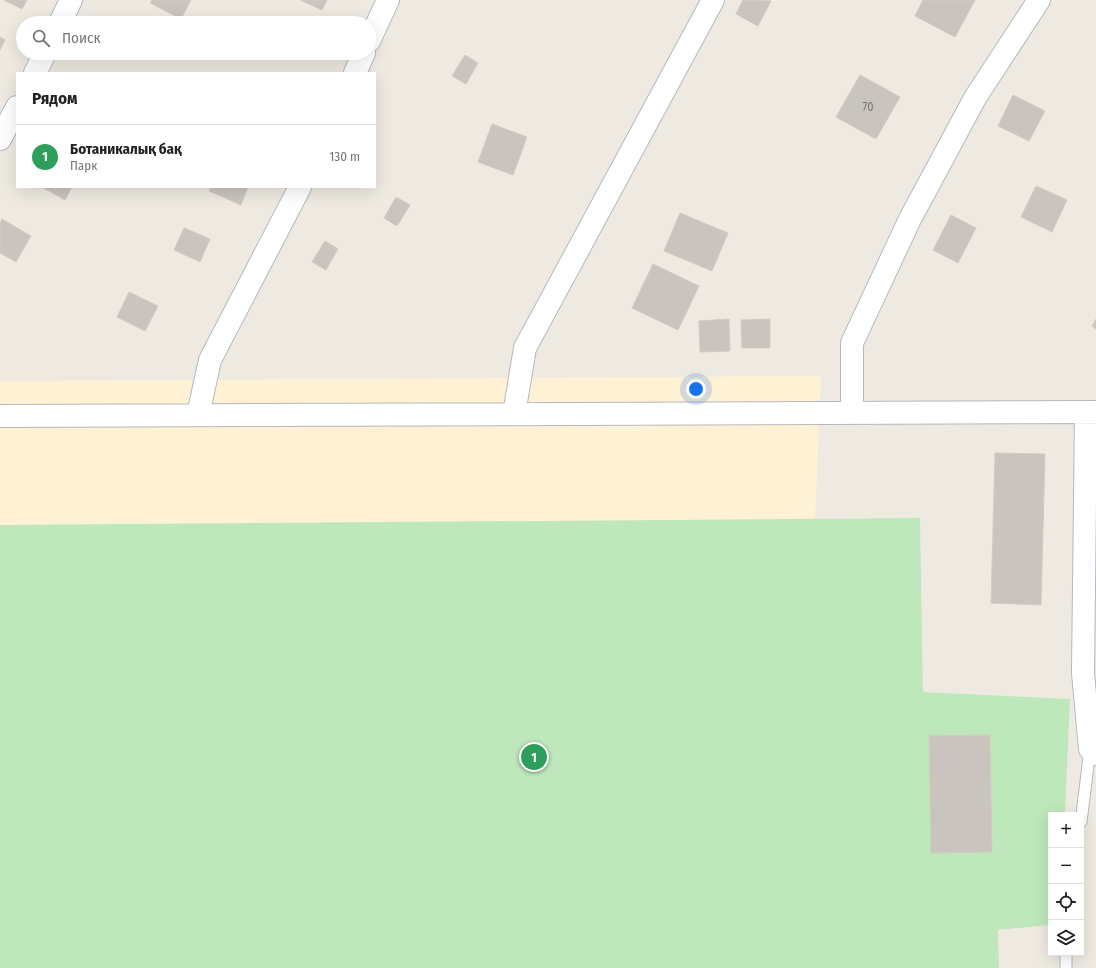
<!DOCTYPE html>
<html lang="ru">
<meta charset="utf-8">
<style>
:root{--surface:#fff;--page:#f2f2f2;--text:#222;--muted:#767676;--line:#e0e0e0;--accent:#7c3aed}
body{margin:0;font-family:"Fira Sans Condensed",sans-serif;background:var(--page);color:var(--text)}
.controls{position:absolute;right:12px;bottom:12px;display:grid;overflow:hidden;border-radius:0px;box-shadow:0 4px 16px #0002}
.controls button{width:36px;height:36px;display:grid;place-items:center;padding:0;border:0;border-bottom:1px solid var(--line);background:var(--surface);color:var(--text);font:20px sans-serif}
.you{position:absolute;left:696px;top:389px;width:14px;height:14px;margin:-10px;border:3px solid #fff;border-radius:50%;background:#1a73e8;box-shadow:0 0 0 6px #1a73e833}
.badge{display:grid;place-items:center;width:26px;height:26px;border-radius:50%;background:var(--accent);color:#fff;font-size:13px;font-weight:700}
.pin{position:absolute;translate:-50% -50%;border:2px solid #fff;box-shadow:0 1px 4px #0006}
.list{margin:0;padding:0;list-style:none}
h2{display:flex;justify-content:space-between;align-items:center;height:52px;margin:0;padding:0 16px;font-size:17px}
h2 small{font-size:13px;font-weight:400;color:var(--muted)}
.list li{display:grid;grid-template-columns:26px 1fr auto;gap:12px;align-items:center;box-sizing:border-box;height:64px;padding:0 16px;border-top:1px solid var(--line)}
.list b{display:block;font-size:15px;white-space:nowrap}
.list p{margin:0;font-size:13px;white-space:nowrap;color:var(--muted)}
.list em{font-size:13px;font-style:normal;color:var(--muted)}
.icon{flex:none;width:22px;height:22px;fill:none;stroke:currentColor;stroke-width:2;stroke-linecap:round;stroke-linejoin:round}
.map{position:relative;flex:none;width:1096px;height:968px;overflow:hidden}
.search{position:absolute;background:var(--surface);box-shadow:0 4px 16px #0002;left:16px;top:16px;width:360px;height:44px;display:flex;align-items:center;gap:10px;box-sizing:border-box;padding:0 14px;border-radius:22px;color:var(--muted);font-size:15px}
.panel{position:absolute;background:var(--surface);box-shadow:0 4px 16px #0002;left:16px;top:72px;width:360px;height:116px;border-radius:0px}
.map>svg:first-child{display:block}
.commercial{fill:#fff2d4}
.green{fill:#bee7bb}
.building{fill:#c9c4be;stroke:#d3cbbf}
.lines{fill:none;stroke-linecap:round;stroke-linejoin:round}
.lane-casing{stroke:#b4b8bd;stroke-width:13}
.street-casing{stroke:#b4b8bd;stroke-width:24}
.lane{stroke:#fff;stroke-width:11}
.street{stroke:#fff;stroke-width:22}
.labels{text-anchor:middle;stroke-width:4;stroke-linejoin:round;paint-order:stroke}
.number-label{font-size:12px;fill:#75787a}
</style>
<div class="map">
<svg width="1096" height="968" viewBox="0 0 1096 968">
<rect width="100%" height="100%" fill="#eeeae1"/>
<path class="commercial" d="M821,376L815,519L920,518L923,692L1070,699L1065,815H1051V925L998,930L999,968H0V381Z"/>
<path class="green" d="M920,518L923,692L1070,699L1065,815H1051V925L998,930L999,968H0V525Z"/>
<path class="building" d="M4,0H27L22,9Z
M152,0H191L181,19L150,3Z
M300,0H327L322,10Z
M743,0L771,1L758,26L736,14Z
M923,0H975L955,37L915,16Z
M0,37L5,40L0,50Z
M465,55L478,63L466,84L452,76Z
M860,75L900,97L876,139L836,117Z
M1013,95L1045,111L1029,141L998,126Z
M492,124L527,137L513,175L478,162Z
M1036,186L1067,200L1052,232L1021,217Z
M42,187H72L65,200Z
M211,187H248L241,205L209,191Z
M396,197L410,205L397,226L384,218Z
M680,213L728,233L712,271L664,251Z
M951,215L976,228L958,263L933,250Z
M2,219L31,236L16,262L0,253V223Z
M184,228L210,239L200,262L174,250Z
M325,241L338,249L326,270L312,262Z
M653,264L699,286L678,330L632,308Z
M129,292L158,306L145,331L117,317Z
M729,319L730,351L700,352L699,321Z
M770,319V348H742L741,320Z
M1096,319V329L1092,326Z
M995,453L1045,454L1041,605L991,603Z
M990,735L992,852L931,853L929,736Z"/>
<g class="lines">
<g class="lane-casing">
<path id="lane" d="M1081,822L1090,749
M1066,968V953"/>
</g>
<g class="street-casing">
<path id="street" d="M60,23L71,0
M369,41L388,0
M35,73L45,53
M355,73L364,53
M0,139L17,107
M1086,412L1083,673L1090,749L1096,754
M852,413V343L910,219L975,98L1039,0
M514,414L525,348L713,0
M198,415L210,360L300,187
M0,416L1096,412"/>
</g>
<use href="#lane" class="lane"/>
<use href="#street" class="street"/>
</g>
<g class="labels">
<g class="number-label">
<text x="868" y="111">70</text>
</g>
</g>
</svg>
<div class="controls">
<button>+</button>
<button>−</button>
<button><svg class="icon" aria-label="locate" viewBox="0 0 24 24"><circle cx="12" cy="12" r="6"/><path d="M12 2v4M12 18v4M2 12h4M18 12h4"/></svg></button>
<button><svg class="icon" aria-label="layers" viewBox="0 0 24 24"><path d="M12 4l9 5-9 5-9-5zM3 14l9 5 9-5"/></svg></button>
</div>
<div class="you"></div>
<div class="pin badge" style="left:534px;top:757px;background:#2e9e5b">1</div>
<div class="search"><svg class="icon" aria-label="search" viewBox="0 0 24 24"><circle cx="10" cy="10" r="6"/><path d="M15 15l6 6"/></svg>Поиск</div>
<section class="panel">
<h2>Рядом<small></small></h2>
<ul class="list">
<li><span class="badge" style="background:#2e9e5b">1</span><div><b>Ботаникалық бақ</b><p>Парк</p></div><em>130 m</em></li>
</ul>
</section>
</div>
